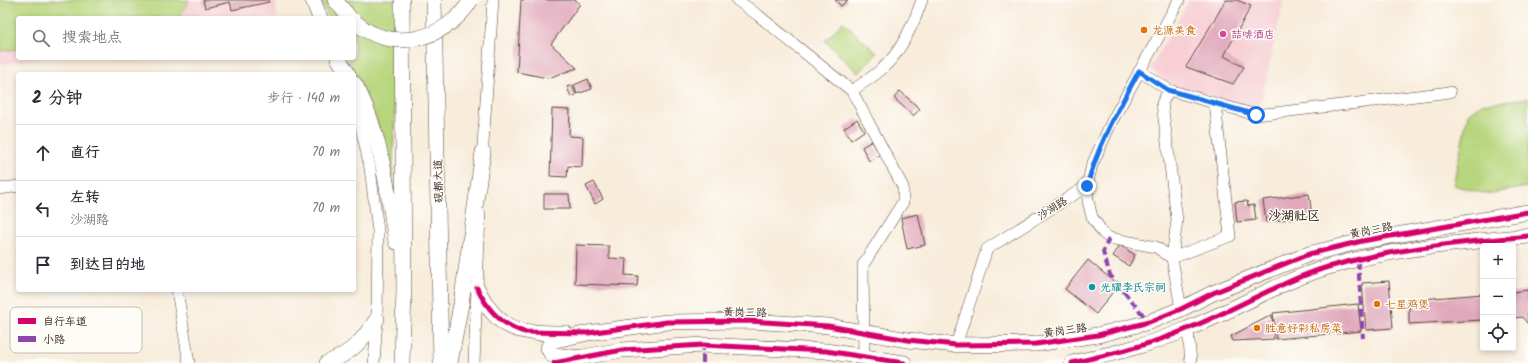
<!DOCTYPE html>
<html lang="zh">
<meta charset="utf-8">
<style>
:root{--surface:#fff;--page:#f2f2f3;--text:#2b2b33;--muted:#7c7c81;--line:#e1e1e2}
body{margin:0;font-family:Kalam,"LXGW WenKai TC",sans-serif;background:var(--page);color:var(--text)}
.controls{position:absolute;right:12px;bottom:12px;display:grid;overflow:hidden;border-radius:4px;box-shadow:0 2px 6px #0003}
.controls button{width:36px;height:36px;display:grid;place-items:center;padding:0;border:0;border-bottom:1px solid var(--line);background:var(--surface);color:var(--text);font:20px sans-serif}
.stop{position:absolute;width:12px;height:12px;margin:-9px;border:3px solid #1a73e8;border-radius:50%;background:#fff}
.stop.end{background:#1a73e8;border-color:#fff;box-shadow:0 1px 4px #0008}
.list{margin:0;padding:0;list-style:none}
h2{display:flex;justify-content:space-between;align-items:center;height:52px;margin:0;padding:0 16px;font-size:17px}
h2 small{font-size:13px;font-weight:400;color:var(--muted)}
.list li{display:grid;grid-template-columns:26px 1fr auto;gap:12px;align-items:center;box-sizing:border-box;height:56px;padding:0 16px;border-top:1px solid var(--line)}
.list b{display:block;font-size:15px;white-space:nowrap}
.list p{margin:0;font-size:13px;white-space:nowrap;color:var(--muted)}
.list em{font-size:13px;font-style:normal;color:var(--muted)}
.icon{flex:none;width:22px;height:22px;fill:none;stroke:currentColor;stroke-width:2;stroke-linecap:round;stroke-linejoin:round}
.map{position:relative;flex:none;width:1528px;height:363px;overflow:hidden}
.search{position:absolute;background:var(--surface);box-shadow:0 2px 6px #0003;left:16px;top:16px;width:340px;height:44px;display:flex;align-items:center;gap:10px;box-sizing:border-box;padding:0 14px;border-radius:4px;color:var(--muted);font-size:15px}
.panel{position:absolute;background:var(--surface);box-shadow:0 2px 6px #0003;left:16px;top:72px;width:340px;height:220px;border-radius:4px}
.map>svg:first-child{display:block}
.built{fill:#f7cfd5}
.green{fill:#b7d57c;stroke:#79804d}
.building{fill:#e1a8bc}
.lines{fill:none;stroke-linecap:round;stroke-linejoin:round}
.minor-casing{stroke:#57473a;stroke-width:12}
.major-casing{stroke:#57473a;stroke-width:16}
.minor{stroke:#fff;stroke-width:11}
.major{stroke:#fff;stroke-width:15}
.major-bridge-casing{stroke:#57473a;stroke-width:16;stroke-linecap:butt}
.major-bridge{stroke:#fff;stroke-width:15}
.quiet{stroke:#8e44ad;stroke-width:4;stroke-dasharray:8 4;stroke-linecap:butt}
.cycleway-casing{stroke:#fdfcf7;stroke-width:8}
.cycleway{stroke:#d6006c;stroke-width:5}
.route{stroke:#1a73e8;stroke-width:5}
.food-dot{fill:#e8710a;stroke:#fdfcf7;stroke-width:1.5}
.hotel-dot{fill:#d1479c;stroke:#fdfcf7;stroke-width:1.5}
.culture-dot{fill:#0f9aa8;stroke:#fdfcf7;stroke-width:1.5}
.labels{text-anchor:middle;stroke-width:3;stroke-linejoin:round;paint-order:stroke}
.food-label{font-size:11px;fill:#c56008;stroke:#fdfcf7;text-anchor:start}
.hotel-label{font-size:11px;fill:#b23c85;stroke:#fdfcf7;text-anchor:start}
.street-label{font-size:11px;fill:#3b2a1e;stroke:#fdfcf7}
.culture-label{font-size:11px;fill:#0d838f;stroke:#fdfcf7;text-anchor:start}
.quarter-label{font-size:13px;font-weight:bold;fill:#3b2a1e;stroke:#fdfcf7}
.key{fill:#fdfcf7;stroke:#c3bdb6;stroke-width:1}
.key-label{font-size:11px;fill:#3b2a1e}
</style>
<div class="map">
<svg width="1528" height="363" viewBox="0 0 1528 363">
<rect width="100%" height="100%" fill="#fdfcf7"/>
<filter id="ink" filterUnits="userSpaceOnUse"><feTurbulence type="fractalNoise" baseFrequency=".025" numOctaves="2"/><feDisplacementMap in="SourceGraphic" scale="8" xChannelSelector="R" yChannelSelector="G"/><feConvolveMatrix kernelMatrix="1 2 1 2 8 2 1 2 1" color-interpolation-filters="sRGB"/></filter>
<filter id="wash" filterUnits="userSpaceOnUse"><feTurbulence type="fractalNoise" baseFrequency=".012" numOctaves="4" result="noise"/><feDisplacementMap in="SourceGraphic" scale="16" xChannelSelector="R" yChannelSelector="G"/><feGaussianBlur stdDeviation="0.9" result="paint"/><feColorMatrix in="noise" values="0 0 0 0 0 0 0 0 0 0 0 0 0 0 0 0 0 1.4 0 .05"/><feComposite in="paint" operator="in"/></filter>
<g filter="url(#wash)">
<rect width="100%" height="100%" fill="#f8ecda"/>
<path class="built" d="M0,0H276L277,18H18V58H50L0,64Z
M1189,0H1284L1259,110L1169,84L1150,69Z"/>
<path class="green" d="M0,0H189L186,7L179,18L196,16V18H18V49L0,51Z
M320,0H399L392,188L376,118L348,58H354V18H329Z
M843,22L877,53L858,73L825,41Z
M1528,98V187L1486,194L1453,185L1468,114L1481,104Z"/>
<g id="blocks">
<path class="building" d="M203,0H269V2L232,10L230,2L205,8Z
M521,0H575L580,4L551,44L577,68L548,78L517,72Z
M835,0H848L841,6Z
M1226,0H1237L1251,6L1224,56L1244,67L1233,84L1186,67Z
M588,79L592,89L577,94L574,85Z
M572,85L576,95L571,97L567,87Z
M900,91L920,109L913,116L894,98Z
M552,109L570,110L569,136L583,137L582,167L568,166L567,177L550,176Z
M857,119L864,131L851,140L844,128Z
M872,141L880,155L869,161L862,147Z
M594,182L603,199L595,204L586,186Z
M544,194H569L570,209H544Z
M1309,194L1312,216L1266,222L1263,200Z
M1247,201L1248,206L1254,205L1256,220L1237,222L1235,202Z
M918,214L925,245L907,249L901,218Z
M576,245L609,246V258L626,259L625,275L638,276L637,286L575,284Z
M1120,245L1135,255L1129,266L1113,256Z
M1088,260L1118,285L1096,314L1065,289Z
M1389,281L1393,328L1366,330L1362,283Z
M1528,290V324L1522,317L1513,318V292Z
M1483,294V320L1409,324V300Z
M1358,304L1361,331L1276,339L1273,313Z
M1272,315L1274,339L1233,341L1231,336Z"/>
</g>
</g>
<g filter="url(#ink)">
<use href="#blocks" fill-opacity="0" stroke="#57473a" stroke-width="1"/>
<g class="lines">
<g class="minor-casing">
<path id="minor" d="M737,0L759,16L852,91L903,187V202L863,265L864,357
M1179,0L1112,121L1092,165L1087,186L1088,201L1092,217L1103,233L1109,238L1156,247L1172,258L1181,309
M1139,71L1169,90L1256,115L1450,92
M1169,90L1162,103L1177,220L1172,258L1230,236L1215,103
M852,91C862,83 875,76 884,67C901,52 915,21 922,0
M354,103L358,114L370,168L378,231L377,319L374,363
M482,159L493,0
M0,189L18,186
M177,290L189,363
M1188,329L1191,363
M956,345L987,249L1087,186
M474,363L480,214"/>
</g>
<g class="major-casing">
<path id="major" d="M313,0L320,18
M335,0L350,18
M402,0L404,288L402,363
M434,0L441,363
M338,58L348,74
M354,83C380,128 388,191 396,242
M477,288C499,333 519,333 565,333
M582,358L552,355L548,348L551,341L588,333L667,322L749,321L828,326L908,340L956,345L1036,344L1098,335L1149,322L1181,309L1213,293L1309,254L1362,241L1528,212
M572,359L622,350L703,345L826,351L904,363
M327,363C353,352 361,342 377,319
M450,363L461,304L483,152
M1072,363C1111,354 1150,345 1187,329C1235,310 1279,282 1328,267C1393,248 1462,243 1528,236"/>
</g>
<use href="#minor" class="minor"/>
<use href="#major" class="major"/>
<g class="major-bridge-casing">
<path id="major-bridge" d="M354,21C390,55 447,40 471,0"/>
</g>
<use href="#major-bridge" class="major-bridge"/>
<path class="quiet" d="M1109,238L1103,252L1110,275L1149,322
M1358,261L1363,338
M703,363V345"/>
<g class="cycleway-casing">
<path id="cycleway" d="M477,288C487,309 502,326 525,332L588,333L667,322L749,321L828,326L908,340L956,345L1036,344L1098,335L1149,322L1181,309L1213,293L1309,254L1362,241L1528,212
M554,363L622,350L703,345L826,351L904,363
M1072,363C1111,354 1150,345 1187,329C1235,310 1279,282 1328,267C1393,248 1462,243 1528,236"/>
</g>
<use href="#cycleway" class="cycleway"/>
</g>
</g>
<g class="lines" filter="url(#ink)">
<path class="route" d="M1087,186C1098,145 1119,108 1139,71L1168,90L1256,115"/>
</g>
<g class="food-dot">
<circle cx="1144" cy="30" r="4"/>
<circle cx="1377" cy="304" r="4"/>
<circle cx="1257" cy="328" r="4"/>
</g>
<circle class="hotel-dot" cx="1223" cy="34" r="4"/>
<circle class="culture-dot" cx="1092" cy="287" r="4"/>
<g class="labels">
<g class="food-label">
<text x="1152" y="34">龙源美食</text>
<text x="1385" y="308">七星鸡煲</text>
<text x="1265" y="332">胜意好彩私房菜</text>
</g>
<g class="hotel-label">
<text x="1231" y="38">喆啡酒店</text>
</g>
<g class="street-label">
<text transform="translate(438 181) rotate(-91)" y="4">砚都大道</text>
<text transform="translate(1052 208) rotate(-32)" y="4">沙湖路</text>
<text transform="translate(1371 230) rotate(-11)" y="4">黄岗三路</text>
<text transform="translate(745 312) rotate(1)" y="4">黄岗三路</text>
<text transform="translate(1065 330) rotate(-8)" y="4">黄岗三路</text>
</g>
<g class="culture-label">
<text x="1100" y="291">光耀李氏宗祠</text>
</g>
<g class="quarter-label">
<text x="1294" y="220">沙湖社区</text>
</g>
</g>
<rect x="10" y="307" width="132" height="46" rx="6" class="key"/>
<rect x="18" y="318" width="18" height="6" fill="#d6006c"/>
<rect x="18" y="336" width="18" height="6" fill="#8e44ad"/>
<g class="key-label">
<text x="43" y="325">自行车道</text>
<text x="43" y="343">小路</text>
</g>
</svg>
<div class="controls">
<button>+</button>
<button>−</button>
<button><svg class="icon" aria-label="locate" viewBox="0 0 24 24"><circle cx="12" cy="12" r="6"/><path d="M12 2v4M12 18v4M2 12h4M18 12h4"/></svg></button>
</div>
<div class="stop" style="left:1256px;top:115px"></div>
<div class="stop end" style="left:1087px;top:186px"></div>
<div class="search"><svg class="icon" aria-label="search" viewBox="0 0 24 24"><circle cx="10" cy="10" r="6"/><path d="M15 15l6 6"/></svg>搜索地点</div>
<section class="panel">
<h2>2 分钟<small>步行 · 140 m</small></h2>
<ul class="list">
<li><svg class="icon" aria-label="ahead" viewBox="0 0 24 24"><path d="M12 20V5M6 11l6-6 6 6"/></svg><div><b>直行</b></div><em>70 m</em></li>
<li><svg class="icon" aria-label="left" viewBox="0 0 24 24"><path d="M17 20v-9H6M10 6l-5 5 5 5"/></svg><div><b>左转</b><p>沙湖路</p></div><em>70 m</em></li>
<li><svg class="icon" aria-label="arrive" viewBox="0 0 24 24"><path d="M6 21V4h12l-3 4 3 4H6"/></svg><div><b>到达目的地</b></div></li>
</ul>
</section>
</div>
